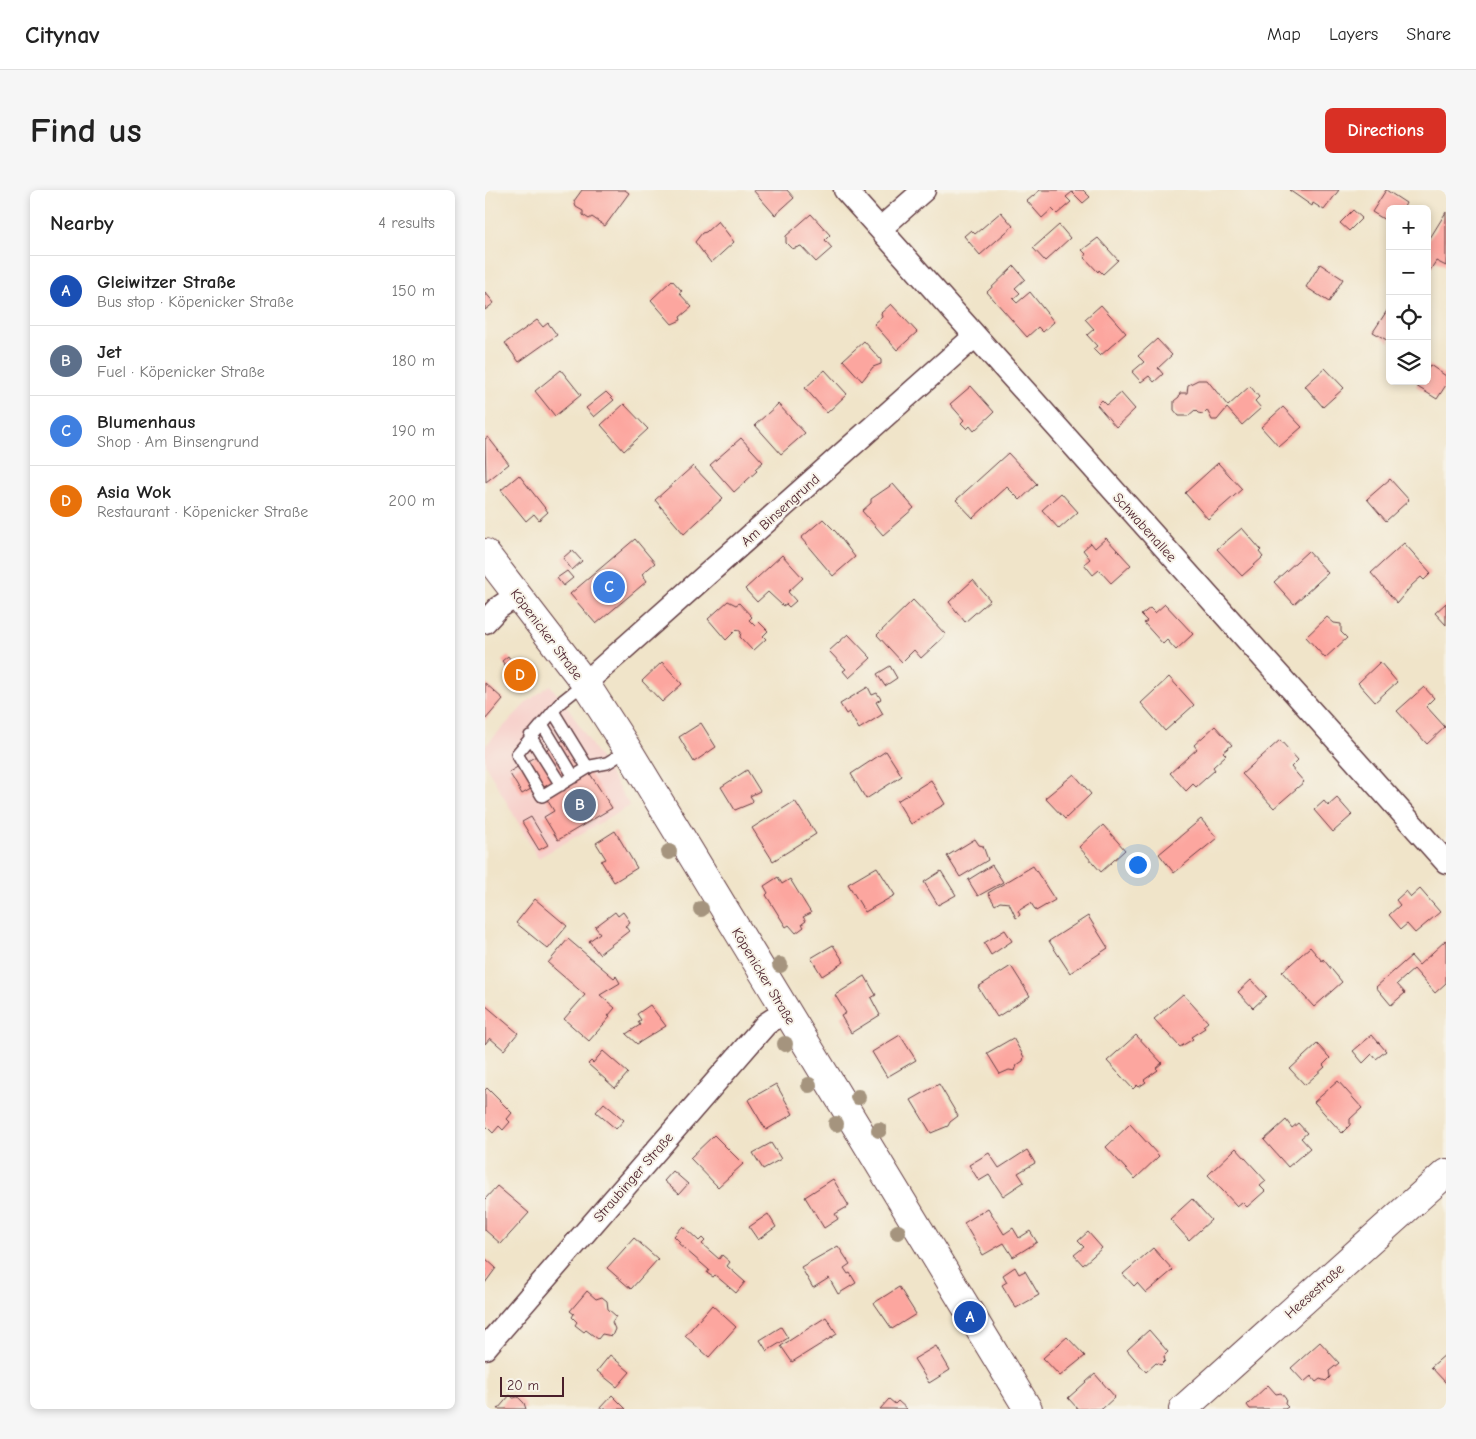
<!DOCTYPE html>
<meta charset="utf-8">
<style>
:root{--surface:#fff;--page:#f6f6f6;--text:#222;--muted:#767676;--line:#e0e0e0;--accent:#d93025}
body{margin:0;font-family:"Comic Neue",sans-serif;background:var(--page);color:var(--text)}
.controls{position:absolute;right:15px;top:15px;display:grid;overflow:hidden;border-radius:8px;box-shadow:0 2px 8px #0003}
.controls button{width:45px;height:45px;display:grid;place-items:center;padding:0;border:0;border-bottom:1px solid var(--line);background:var(--surface);color:var(--text);font:25px sans-serif}
.scale{position:absolute;left:15px;bottom:12px;width:64px;box-sizing:border-box;padding-left:5px;border:2px solid #4a1f2b;border-top:0;font-size:14px;line-height:18px;white-space:nowrap;color:#4a1f2b;-webkit-text-stroke:4px #f7f3e8;paint-order:stroke}
.you{position:absolute;left:652px;top:674px;width:18px;height:18px;margin:-12px;border:4px solid #fff;border-radius:50%;background:#1a73e8;box-shadow:0 0 0 8px #1a73e833}
.badge{display:grid;place-items:center;width:32px;height:32px;border-radius:50%;background:var(--accent);color:#fff;font-size:16px;font-weight:700}
.pin{position:absolute;translate:-50% -50%;border:2px solid #fff;box-shadow:0 1px 5px #0006}
.list{margin:0;padding:0;list-style:none}
h2{display:flex;justify-content:space-between;align-items:center;height:65px;margin:0;padding:0 20px;font-size:21px}
h2 small{font-size:16px;font-weight:400;color:var(--muted)}
.list li{display:grid;grid-template-columns:32px 1fr auto;gap:15px;align-items:center;box-sizing:border-box;height:70px;padding:0 20px;border-top:1px solid var(--line)}
.list b{display:block;font-size:19px;white-space:nowrap}
.list p{margin:0;font-size:16px;white-space:nowrap;color:var(--muted)}
.list em{font-size:16px;font-style:normal;color:var(--muted)}
.icon{flex:none;width:28px;height:28px;fill:none;stroke:currentColor;stroke-width:2;stroke-linecap:round;stroke-linejoin:round}
.map{position:relative;flex:none;width:961px;height:1219px;overflow:hidden;border-radius:8px}
header{display:flex;align-items:center;gap:30px;box-sizing:border-box;height:70px;padding:0 25px;background:var(--surface);border-bottom:1px solid var(--line)}
header strong{font-size:24px}
nav{display:flex;gap:28px;margin-inline-start:auto;font-size:18px}
.intro{display:flex;align-items:center;justify-content:space-between;box-sizing:border-box;height:120px;padding:0 30px}
h1{margin:0;font-size:35px}
.button{padding:12px 22px;border-radius:8px;background:var(--accent);color:#fff;font-size:18px;font-weight:700}
main{display:flex;gap:30px;padding:0 30px}
aside{flex:1;background:var(--surface);border-radius:8px;box-shadow:0 2px 8px #0003}
.map>svg:first-child{display:block}
.built{fill:#f7d0cb}
.building{fill:#fca69f}
.lines{fill:none;stroke-linecap:round;stroke-linejoin:round}
.lane-casing{stroke:#633d43;stroke-width:14}
.street-casing{stroke:#633d43;stroke-width:25}
.secondary-casing{stroke:#633d43;stroke-width:30}
.lane{stroke:#fff;stroke-width:11}
.street{stroke:#fff;stroke-width:22}
.secondary{stroke:#fff;stroke-width:28}
.tree{fill:#a5947e}
.labels{text-anchor:middle;stroke-width:4;stroke-linejoin:round;paint-order:stroke}
.street-label{font-size:14px;fill:#4a1f2b;stroke:#f7f3e8}
</style>
<header>
<strong>Citynav</strong>
<nav><a>Map</a><a>Layers</a><a>Share</a></nav>
</header>
<div class="intro"><h1>Find us</h1><a class="button">Directions</a></div>
<main>
<aside>
<h2>Nearby<small>4 results</small></h2>
<ul class="list">
<li><span class="badge" style="background:#1a4fb4">A</span><div><b>Gleiwitzer Straße</b><p>Bus stop · Köpenicker Straße</p></div><em>150 m</em></li>
<li><span class="badge" style="background:#5c6f8a">B</span><div><b>Jet</b><p>Fuel · Köpenicker Straße</p></div><em>180 m</em></li>
<li><span class="badge" style="background:#3f7fe0">C</span><div><b>Blumenhaus</b><p>Shop · Am Binsengrund</p></div><em>190 m</em></li>
<li><span class="badge" style="background:#e8710a">D</span><div><b>Asia Wok</b><p>Restaurant · Köpenicker Straße</p></div><em>200 m</em></li>
</ul>
</aside>
<div class="map">
<svg width="961" height="1219" viewBox="0 0 961 1219">
<rect width="100%" height="100%" fill="#f7f3e8"/>
<filter id="ink" filterUnits="userSpaceOnUse"><feTurbulence type="fractalNoise" baseFrequency=".02" numOctaves="2"/><feDisplacementMap in="SourceGraphic" scale="10" xChannelSelector="R" yChannelSelector="G"/><feConvolveMatrix kernelMatrix="1 2 1 2 8 2 1 2 1" color-interpolation-filters="sRGB"/></filter>
<filter id="wash" filterUnits="userSpaceOnUse"><feTurbulence type="fractalNoise" baseFrequency=".0096" numOctaves="4" result="noise"/><feDisplacementMap in="SourceGraphic" scale="20" xChannelSelector="R" yChannelSelector="G"/><feGaussianBlur stdDeviation="1.12" result="paint"/><feColorMatrix in="noise" values="0 0 0 0 0 0 0 0 0 0 0 0 0 0 0 0 0 1.4 0 .05"/><feComposite in="paint" operator="in"/></filter>
<g filter="url(#wash)">
<rect width="100%" height="100%" fill="#f0e4c9"/>
<path class="built" d="M65,495L86,522L145,616L53,668L0,574V556L43,511Z"/>
<g id="blocks">
<path class="building" d="M97,0H140L144,3L120,36L107,27L104,29L98,25V21L91,17L89,11Z
M268,0H302L309,8L290,25Z
M555,0H598L605,7L598,13L587,2L581,7L586,12L572,24L567,19L557,28L542,11Z
M804,0H854L839,20L828,13L827,16Z
M901,0L921,13L918,19H905V33L887,22Z
M868,20L877,28L864,41L855,33Z
M516,22L528,36L495,65L479,46L486,40L490,44Z
M961,22V76L951,71L942,85V53Z
M326,24L345,45L340,50L347,58L331,72L316,56L307,59L301,53V46Z
M233,31L249,52L226,73L210,52L217,43L221,42Z
M574,35L585,48L560,71L548,58Z
M613,48L633,70L618,84L614,80L613,82L599,67L601,64L597,60Z
M835,74L858,89L844,112L821,97Z
M529,76L540,89L530,98L535,103L528,109L532,113L545,102L569,132L558,142L553,137L542,147L502,102Z
M187,90L197,101L194,103L207,117L195,127L196,130L187,134L166,110Z
M0,102L9,113L0,120Z
M406,114L432,142L412,160L389,134L397,127L396,123Z
M616,115L641,143L615,166L608,159L612,156L602,145L609,139L600,129Z
M905,116V152L888,142Z
M52,130L58,137L63,133L72,145L34,172L20,153Z
M672,149L687,165L673,178L678,184L669,192L664,186L656,192L647,182L659,172L653,166Z
M379,151L396,170V174L388,177L377,191L358,170Z
M945,175L961,186V195L952,209L931,196L935,191H942V179Z
M840,178L859,198L838,217L820,196Z
M76,180L96,205L70,226L50,201Z
M340,180L362,204L342,223L320,198Z
M713,190H722L743,216L765,196L774,207L770,211L776,218L757,235L742,218L732,230H727L722,220L718,224L713,223L710,220L703,226H694L689,220V211L694,207L695,203H702L703,195Z
M486,196L509,222L489,241L485,236L482,239L476,233L479,230L465,214Z
M121,202L129,210L109,227L101,218Z
M636,203L650,219L631,237L612,215L617,210L622,215Z
M139,214L163,239L139,261L116,235Z
M293,214L320,243L296,264L270,235Z
M798,217L817,237L794,257L776,237Z
M3,247L24,274L1,292L0,249Z
M256,248L278,272L270,279L272,281L249,302L225,275Z
M523,263L552,294L535,310L522,297L488,328L471,310Z
M733,273L757,299L723,329L700,303Z
M208,276L238,308L199,344L170,310Z
M34,285L63,322L54,330L49,324L41,331L16,300Z
M905,289L924,310L901,331L882,309Z
M408,294L429,318L398,345L377,321L386,313V309Z
M576,303L593,322L574,339L557,320Z
M338,329L351,342L370,367L348,386L316,348Z
M757,338L776,360L774,362L778,367L757,386L732,359Z
M621,348L646,375L626,393L614,380L608,385L599,374L605,369L598,360L606,353L610,358Z
M150,349L170,373L157,384L162,391L111,434L85,404Z
M919,353L946,383L939,390L936,387L927,395L912,413L886,383Z
M87,360L97,371L87,380L78,368Z
M823,361L843,383L809,414L789,392Z
M297,365L318,388L303,402L311,411L304,417L301,414L298,416L283,402L272,412L260,399Z
M82,381L88,388L78,396L72,388Z
M488,390L505,410L480,432L464,412Z
M428,410L461,445L436,468L429,460L417,472L392,445Z
M243,411L251,415L254,413L267,427L264,430L270,436L274,432L283,441L278,446L281,449L268,461L255,447L256,442L252,439L241,450L223,429Z
M961,413V435L950,423Z
M680,414L708,444L691,460L682,450L678,454L659,433L662,431L656,425L665,418L670,423Z
M842,427L849,433L856,434V442L862,448L840,468L821,447Z
M363,444L386,468L364,488L358,481L361,479L344,461Z
M23,466L32,479L35,476L47,492L38,499L17,471Z
M177,472L197,494L177,512L157,491Z
M895,472L912,492L890,512L873,493Z
M405,476L412,488L400,496L392,484Z
M684,487L709,515L680,541L656,513Z
M0,493L18,509L0,530Z
M383,497L387,505L392,503L396,509L391,512L398,524L374,539L364,522L361,524L355,514Z
M939,497L949,508L941,516L960,537L942,554L912,521Z
M216,533L231,557L209,572L194,547Z
M730,536L747,555L738,562L741,565L728,577L730,580L711,597L708,594L701,601L685,583L712,559L709,555Z
M82,548L127,618L73,650L59,627L69,621L53,595L37,604L24,582Z
M795,550L813,570L806,577L819,592L789,618L757,584Z
M401,561L417,586L381,609L366,584Z
M262,580L275,601L265,606L268,610L267,613L250,620L236,597Z
M589,584L606,604L580,629L560,608Z
M446,590L460,614L426,634L412,611Z
M852,608L867,625L848,642L829,620L839,611L843,616Z
M310,611L331,644L288,671L267,638Z
M46,627L63,655L54,660L37,632Z
M716,629L732,648L689,683L674,664Z
M618,635L640,660L616,682L594,657Z
M130,641L152,678L129,692L116,671L121,669L111,653Z
M490,649L494,655L498,656L503,670L475,687L462,666Z
M507,675L518,692L493,706L483,690Z
M548,676L570,710L551,721L546,713L533,721L535,725L531,728L524,713L515,712L510,715L503,703Z
M392,677L410,705L380,722L363,694Z
M456,681L471,705L453,715L439,692Z
M293,687L297,694L305,689L326,723L318,727L321,731L317,734L319,737L311,743L304,735L301,737L281,705L283,703L279,696Z
M935,699L955,722L930,743L922,734L916,739L904,725L915,715L911,710L921,701L926,707Z
M50,709L82,736L63,759L31,733Z
M130,722L133,726L138,722L145,732L140,736L144,741L114,764L104,751L115,743L110,737Z
M603,726L623,758L585,783L564,751Z
M520,740L527,751L506,765L499,753Z
M83,749L129,788L131,786L135,793L115,805L130,818L123,826L125,827L104,851L79,829L100,805L63,773Z
M961,750V793L950,803L929,779L912,794L920,803L906,815L891,797L926,766L934,775Z
M348,755L359,772L337,786L326,768Z
M825,757L837,771L838,769L857,792L829,817L797,782Z
M526,776L545,806L512,827L493,797Z
M380,786L391,805L386,808L395,825L366,843L356,826L361,823L350,805Z
M766,790L781,806L768,818L753,802Z
M698,804L723,832L718,836L720,838L706,847L708,849L695,857L669,829Z
M0,815L33,843L19,860L5,848L0,854Z
M165,815L181,836L152,854L141,844L155,835L153,832L156,830L152,824Z
M415,845L431,870L402,887L387,862Z
M651,845L677,873L671,878L673,880L659,890L661,892L654,897L652,895L648,899L622,871Z
M887,845L901,861L891,869L887,864L878,873L868,861Z
M528,848L539,867L538,871L532,875L530,881L524,880L515,884L502,863Z
M832,854L845,868L838,875L840,877L820,895L805,879Z
M118,861L143,883L130,898L103,874L106,871L108,873Z
M853,891L877,918L865,929V935L857,943L829,912Z
M291,894L308,924L281,940L263,910Z
M454,894L473,926L465,932L463,936L446,943L426,910Z
M2,898L27,923L22,929L25,932L18,940L14,936L8,943L0,935V900Z
M119,913L139,930L131,939L111,922Z
M801,930L807,938L813,933L822,943L816,948L825,958L803,977L779,950Z
M645,934L674,966L650,989L621,957Z
M229,945L258,974L233,997L205,968Z
M286,953L296,969L278,979L268,963Z
M751,958L781,991L775,996L780,1001L762,1017L757,1012L752,1016L723,985Z
M542,960L550,973L533,983L539,992L518,1006L504,985L494,991L484,975L504,963L514,978Z
M188,981L203,994L194,1004L179,991Z
M348,989L364,1016L350,1024L353,1029L339,1038L320,1007Z
M12,996L44,1023L16,1054L0,1040V1009Z
M707,1009L726,1030L704,1050L685,1029Z
M503,1018L519,1044L528,1038L534,1048L545,1041L552,1052L528,1067L519,1053L498,1065L479,1033Z
M283,1024L291,1037L273,1050L264,1037Z
M198,1036L214,1051L217,1048L220,1051L217,1054L234,1069L237,1065L245,1072L242,1076L260,1092L251,1103L230,1085L228,1087L222,1083L224,1080L193,1053L195,1052L189,1046Z
M603,1042L617,1058L598,1075L589,1065L599,1057L593,1051Z
M149,1048L173,1069L146,1099L122,1078Z
M353,1056L365,1074L359,1078L363,1084L365,1083L371,1093L353,1104L344,1088L328,1098L316,1077Z
M668,1058L688,1080L661,1103L652,1093L649,1096L638,1084Z
M0,1068L11,1078L0,1093Z
M530,1077L534,1084L540,1081L554,1105L531,1118L517,1095L522,1092L518,1085Z
M414,1097L431,1124L407,1139L389,1113Z
M102,1101L111,1109L117,1107L122,1111L123,1119L131,1126L127,1132L130,1139L127,1146L117,1144L113,1149L101,1140L99,1142L90,1135L92,1132L87,1127L89,1124L85,1121Z
M227,1115L251,1137L224,1167L200,1146Z
M341,1127L352,1144L307,1172L296,1156Z
M296,1137L303,1148L282,1161L275,1150Z
M664,1140L683,1162L679,1166L680,1171L676,1175L671,1173L661,1182L642,1160Z
M582,1147L600,1166L575,1186L558,1168Z
M835,1152L854,1173L844,1181L845,1187L841,1191L835,1189L831,1192L826,1186L819,1192L806,1178Z
M451,1156L465,1180L444,1193L429,1169Z
M961,1164V1193L946,1177Z
M125,1165L145,1182L132,1197L112,1181Z
M610,1184L630,1207L617,1219H593L583,1208Z
M783,1195L791,1204L796,1203L801,1209L800,1214L803,1217L800,1219H765L762,1215Z
M25,1205L28,1208L33,1207L39,1213L41,1219H13Z
M127,1205L141,1219H114Z
M404,1209L410,1214L413,1211L422,1219H395Z"/>
</g>
</g>
<g filter="url(#ink)">
<use href="#blocks" fill-opacity="0" stroke="#633d43" stroke-width="1"/>
<g class="lines">
<g class="lane-casing">
<path id="lane" d="M100,493L76,512L32,564L57,606L106,576L122,573L143,560
M69,523L103,578
M57,534L89,587
M45,546L76,595"/>
</g>
<g class="street-casing">
<path id="street" d="M360,0L961,672
M395,39L439,0
M0,432L13,418L32,405
M100,493L490,146
M0,1158L281,834L301,821"/>
</g>
<g class="secondary-casing">
<path id="secondary" d="M0,363L100,493L143,560L543,1219
M698,1219L961,983"/>
</g>
<use href="#lane" class="lane"/>
<use href="#street" class="street"/>
<use href="#secondary" class="secondary"/>
</g>
<g class="tree">
<circle cx="184" cy="662" r="8"/>
<circle cx="216" cy="719" r="8"/>
<circle cx="295" cy="775" r="8"/>
<circle cx="300" cy="854" r="8"/>
<circle cx="324" cy="895" r="8"/>
<circle cx="373" cy="907" r="8"/>
<circle cx="351" cy="934" r="8"/>
<circle cx="394" cy="940" r="8"/>
<circle cx="413" cy="1042" r="8"/>
</g>
</g>
<g class="labels">
<g class="street-label">
<text transform="translate(295 320) rotate(-42)" y="5">Am Binsengrund</text>
<text transform="translate(660 337) rotate(48)" y="5">Schwabenallee</text>
<text transform="translate(62 444) rotate(53)" y="5">Köpenicker Straße</text>
<text transform="translate(279 786) rotate(59)" y="5">Köpenicker Straße</text>
<text transform="translate(148 987) rotate(-49)" y="5">Straubinger Straße</text>
<text transform="translate(829 1101) rotate(-42)" y="5">Heesestraße</text>
</g>
</g>
</svg>
<div class="controls">
<button>+</button>
<button>−</button>
<button><svg class="icon" aria-label="locate" viewBox="0 0 24 24"><circle cx="12" cy="12" r="6"/><path d="M12 2v4M12 18v4M2 12h4M18 12h4"/></svg></button>
<button><svg class="icon" aria-label="layers" viewBox="0 0 24 24"><path d="M12 4l9 5-9 5-9-5zM3 14l9 5 9-5"/></svg></button>
</div>
<div class="scale">20 m</div>
<div class="you"></div>
<div class="pin badge" style="left:485px;top:1127px;background:#1a4fb4">A</div>
<div class="pin badge" style="left:95px;top:615px;background:#5c6f8a">B</div>
<div class="pin badge" style="left:124px;top:397px;background:#3f7fe0">C</div>
<div class="pin badge" style="left:35px;top:485px;background:#e8710a">D</div>
</div>
</main>
